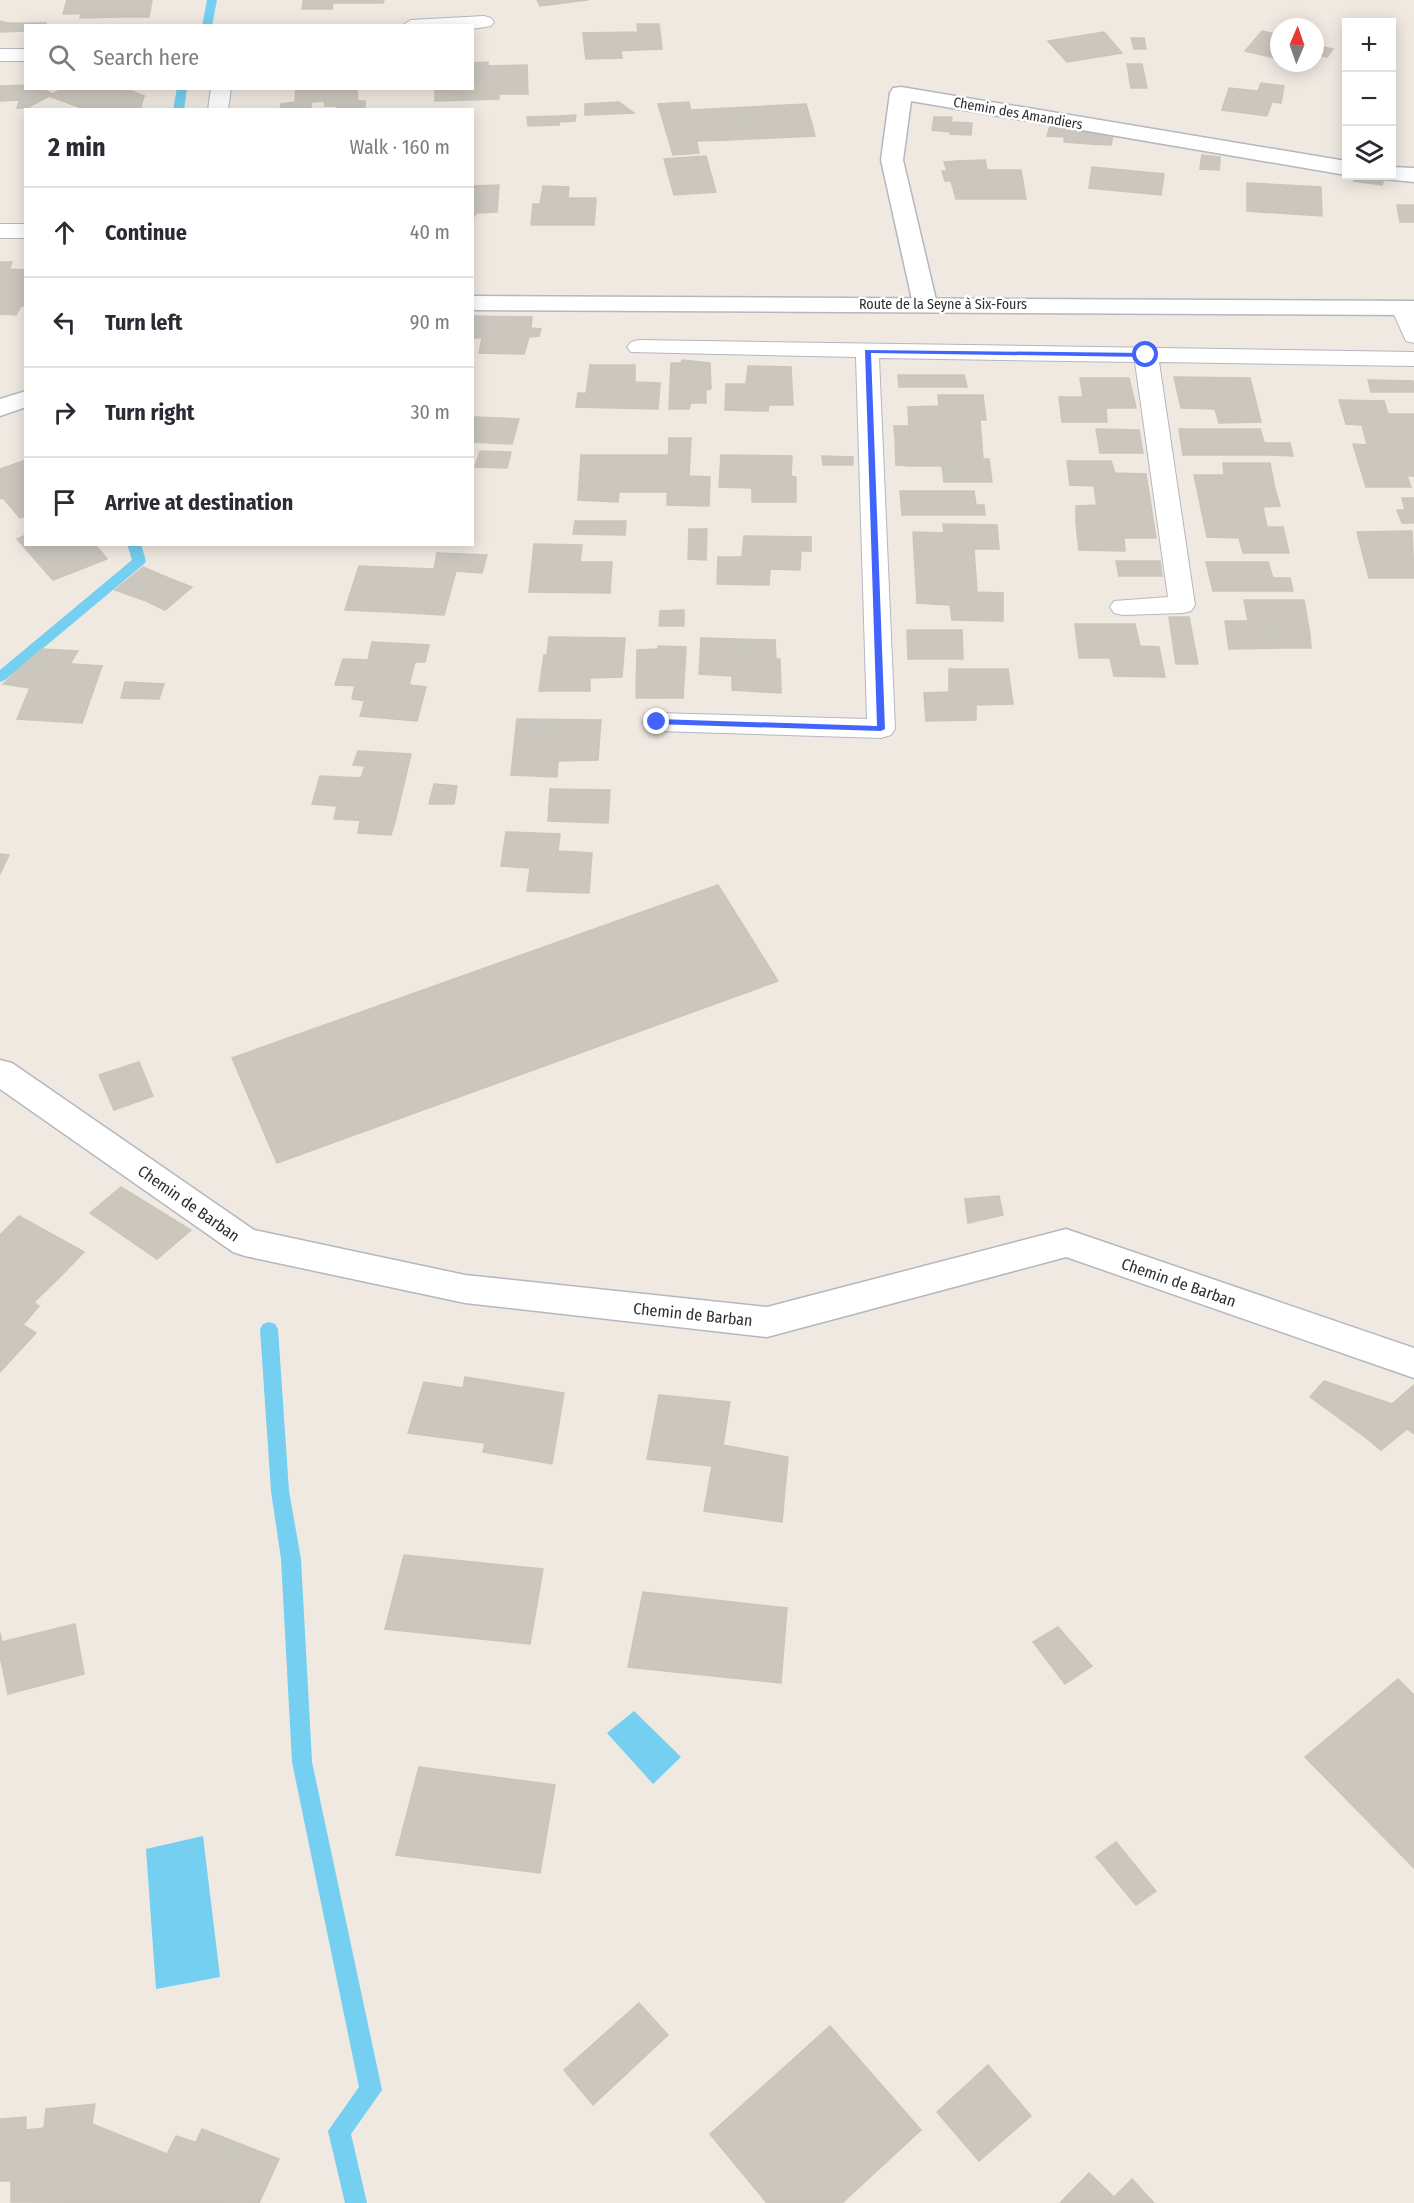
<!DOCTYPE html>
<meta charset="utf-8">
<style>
:root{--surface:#fff;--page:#f7f7f7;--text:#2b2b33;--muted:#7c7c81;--line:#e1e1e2}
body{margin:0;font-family:"Fira Sans Condensed",sans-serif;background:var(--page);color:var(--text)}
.controls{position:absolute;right:18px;top:18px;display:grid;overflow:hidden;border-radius:0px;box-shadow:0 3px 15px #0003}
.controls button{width:54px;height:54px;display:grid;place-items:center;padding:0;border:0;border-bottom:2px solid var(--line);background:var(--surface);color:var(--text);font:30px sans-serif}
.compass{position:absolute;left:1270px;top:18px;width:54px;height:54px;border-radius:50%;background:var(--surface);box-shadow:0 3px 15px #0003;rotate:2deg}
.stop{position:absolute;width:18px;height:18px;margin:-14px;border:4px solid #4264fb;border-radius:50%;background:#fff}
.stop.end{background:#4264fb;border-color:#fff;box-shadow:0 2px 6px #0008}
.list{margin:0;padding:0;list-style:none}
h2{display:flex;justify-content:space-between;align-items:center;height:78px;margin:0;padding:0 24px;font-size:26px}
h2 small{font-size:20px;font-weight:400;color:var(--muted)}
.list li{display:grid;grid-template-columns:39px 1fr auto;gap:18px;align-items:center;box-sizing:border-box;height:90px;padding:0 24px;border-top:2px solid var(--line)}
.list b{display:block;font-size:22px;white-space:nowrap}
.list em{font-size:20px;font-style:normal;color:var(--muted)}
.icon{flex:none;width:33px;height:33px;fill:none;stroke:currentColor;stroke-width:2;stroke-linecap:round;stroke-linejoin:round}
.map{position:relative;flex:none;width:1414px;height:2203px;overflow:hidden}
.search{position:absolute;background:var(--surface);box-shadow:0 3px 15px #0003;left:24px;top:24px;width:450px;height:66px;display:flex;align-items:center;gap:15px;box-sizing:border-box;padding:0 21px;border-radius:0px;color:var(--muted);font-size:22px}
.panel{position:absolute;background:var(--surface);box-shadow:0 3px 15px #0003;left:24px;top:108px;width:450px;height:438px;border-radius:0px}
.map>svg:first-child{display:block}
.water{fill:#75cff0}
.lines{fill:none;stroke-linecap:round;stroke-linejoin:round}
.stream{fill:#75cff0;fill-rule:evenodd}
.building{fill:#cbc7bf;stroke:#cbc5ba;stroke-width:1.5}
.service-casing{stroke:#b4b7c1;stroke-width:2}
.minor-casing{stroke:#b4b7c1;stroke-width:3}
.tertiary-casing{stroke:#b4b7c1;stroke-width:3}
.service{fill:#fff;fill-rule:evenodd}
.minor{fill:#fff;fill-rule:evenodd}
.tertiary{fill:#fff;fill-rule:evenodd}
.route{fill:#4264fb}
.labels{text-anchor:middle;stroke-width:5;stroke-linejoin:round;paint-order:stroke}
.far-street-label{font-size:14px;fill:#2e2e2e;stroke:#fff}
.street-label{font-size:16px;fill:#2e2e2e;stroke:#fff}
</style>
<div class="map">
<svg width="1414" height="2203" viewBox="0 0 1414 2203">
<rect width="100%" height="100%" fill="#efe9e1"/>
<path class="water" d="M634,1711L681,1757L653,1784L607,1733Z
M203,1836L220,1977L156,1989L146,1849Z"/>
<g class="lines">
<path class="stream" d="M207,0H217L212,26H202Z
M177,88H187L184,110H173Z
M127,544H141L146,561L144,564L5,680L0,682V670L132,560Z
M269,1322L275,1324L278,1329L289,1491L301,1559L312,1762L382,2090L351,2134L367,2203H345L328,2131L359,2087L292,1762L281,1559L271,1491L260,1329L263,1324Z"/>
</g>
<path class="building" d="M67,0H152L149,17H120L121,13L63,14Z
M303,0H384L383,3H303Z
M537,0H588L540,6Z
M303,3H333L332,9H302Z
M121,13L120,17L80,18L81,14Z
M0,21L7,23H46L45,26H26V31L0,32Z
M637,24H659L662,49L585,52L583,33L638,32Z
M1279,30V59L1245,51L1262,31L1276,34Z
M1104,32L1122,53L1067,62L1048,41Z
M1131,38H1144L1146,49H1134Z
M1323,47L1333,49L1327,57L1317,55Z
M621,51L622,58L586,59L585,52Z
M488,62V66L527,65L528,94H449L448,88H472V63Z
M1127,64H1142L1147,88H1131Z
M25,83L26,88H40L53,94L27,108H17Z
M1261,83L1284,86L1281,103L1272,102L1267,116L1222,110L1229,88L1258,91Z
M24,85L19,100L0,101V86Z
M63,88H127L120,93L132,98L144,96L140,110H87L49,96Z
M296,88H353L357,90L358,101H365V110H337L336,106H325L324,101L311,102V110H280L281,104L295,102Z
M435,88H448L449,94L499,92V99L435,101Z
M127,89L144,96L132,98L120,93Z
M619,102L634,113L585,115V104Z
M689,102L699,153L673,155L658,104Z
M806,104L812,124L728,129L729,140L697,141L691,110Z
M576,115L575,121L560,122V116Z
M560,116L559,125L528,126L527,117Z
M934,117H952L950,132L932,130Z
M951,122L972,123L971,135L950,134Z
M812,124L815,136L729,140L728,129Z
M1050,126L1066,128L1065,137L1047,136Z
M1066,128L1092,130L1090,136L1065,133Z
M1092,130L1113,135L1111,145L1090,144Z
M1065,133L1090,136V144L1064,142Z
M1202,155L1220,157V161L1201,160Z
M706,156L716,192L674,195L664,159Z
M985,160L987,170H1021L1026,199H956L951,181H955L953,170H959L957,161Z
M1201,160L1220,161L1219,170L1200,169Z
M957,161L959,170H953L955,181H945L942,171H947L944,162Z
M1092,167L1164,174L1161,195L1089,188Z
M1355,176H1365L1384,178L1382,185L1354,181Z
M1247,183L1321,187L1322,216L1247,211Z
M499,185L497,212L476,213L472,220V186Z
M543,186L569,187L568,198H596L594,225H531L533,204H540Z
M1397,205H1414V222H1400Z
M0,262H12L5,281L26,280V306H21L16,315L0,314Z
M9,269L26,270L25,282L5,281Z
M472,316L532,317L531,328L541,329L539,336L529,337L524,354L479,353L482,338H472Z
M682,360L710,363L711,389L706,390V403H691L689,409H669L671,363H681Z
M590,365H635V382L660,383L658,409L614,408V395L586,394Z
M748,366L791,367L793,405H769L768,411L725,410L726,384H746Z
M898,375H964L967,387H899Z
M1174,377L1250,378L1261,422L1219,423L1215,409L1181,408Z
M1080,378H1129L1136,408H1106L1107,422H1062L1059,397H1083Z
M1368,380L1413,381L1414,392H1371Z
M578,393L614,395V408L576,407Z
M938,395H983L986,420H960L964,459H989L992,482H944L942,466H911L908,407L939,406Z
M1339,400L1384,401L1388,414H1414V476H1407L1411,487H1366L1353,444L1367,445L1362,425L1346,424Z
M475,417L519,419L512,444L472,442Z
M960,420H980L983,459H964Z
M894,426H909L910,439H895Z
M1096,429L1139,430L1143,453H1100Z
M1179,429H1260L1268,455H1183Z
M669,438H691L689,476L710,477L709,506L667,505Z
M895,439H910L911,466L896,465Z
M1265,443H1290L1293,456L1268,455Z
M480,451L511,452L507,468L475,467Z
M581,455H652V492H619L618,502L578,500Z
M652,455H668L667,492H652Z
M721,455L792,456L791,476L796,477V502H752V488L719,487Z
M822,456L853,457V465H823Z
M26,460V516L20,518L3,498L0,499V469Z
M1067,461H1111L1115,473L1146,474L1156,538H1124L1125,551L1079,550L1076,523H1099L1094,486L1070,485Z
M1223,463H1270L1275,489H1259L1263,507L1267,527H1283L1289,553H1243L1239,538L1207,537L1194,475H1224Z
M1259,489H1275L1280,506L1263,507Z
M900,491H974L976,505H984L985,515H902Z
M1402,498H1414V523H1402L1397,510H1405Z
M1096,505L1099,523H1076V506Z
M575,521H626L625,535L573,534Z
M943,524L997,525L999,549H974L977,592L1003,593V621L952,620L950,605L917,603L913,532L944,533Z
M689,529H707L706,560L688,559Z
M1412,531L1414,578H1369L1357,532Z
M26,535V544H95L107,559L53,580L17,539Z
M744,536L811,537V551H801L800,570L770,569L769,585L717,584L718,557H742Z
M534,544L582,545L580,562H612L610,593L529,592Z
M437,553L487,555L482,573L456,571L444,615L392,612L395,602L348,600L359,566L434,569Z
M1116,561H1160L1162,576H1119Z
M1206,562H1268L1273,578H1290L1293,591H1213Z
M143,567L171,579L146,601L115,590Z
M171,579L192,587L165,610L146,601Z
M348,600L395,602L392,612L345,610Z
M1244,600H1304L1310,635L1279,636L1282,648L1229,649L1225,621H1248Z
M684,610V626H659L660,611Z
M1169,617H1189L1198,664H1176Z
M1075,624H1135L1140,646L1159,647L1165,677L1114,676L1110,658H1079Z
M907,630H962L963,659H908Z
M1310,635L1311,648H1282L1279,636Z
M549,637L625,638L622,677L590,678V691H539L544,655H547Z
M701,638L775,640L776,659H780L781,693L732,690V676L699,674Z
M372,642L429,645L425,662H415L409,685L426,687L417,721L360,716L369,686L335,685L343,659L368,660Z
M658,646L686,647L685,665H659Z
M42,649L78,651L70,664L28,661Z
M658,649L659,665H685L683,698H636L637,650Z
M28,661L102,666L82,723L17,719L30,688L3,684Z
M949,669H1008L1013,704L976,705V720L926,721L924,693L949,692Z
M125,682L164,684L159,699L121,698Z
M355,685L369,686L365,701L352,699Z
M517,719L601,720L598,760L558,761L557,777L511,775Z
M358,751L411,754L395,822L334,819L337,806L312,804L320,776L361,778L365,766L353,765Z
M434,784L457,786L454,804H429Z
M550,789L610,790L608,823L548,821Z
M360,821L395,822L391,835L358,833Z
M506,832L560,834L558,851L592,853L589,893L527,891L530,868L501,866Z
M0,854L9,855L0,874Z
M718,885L778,981L277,1163L232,1058Z
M139,1062L153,1096L114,1110L99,1075Z
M121,1187L191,1230L157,1259L90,1213Z
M999,1196L1003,1215L968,1223L965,1199Z
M19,1216L84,1252L59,1278L8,1248L0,1256V1235Z
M8,1248L59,1278L34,1302L39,1306L23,1325L36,1333L0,1372V1256Z
M465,1377L564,1393L552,1464L483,1452L485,1443L408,1433L424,1382L463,1388Z
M1324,1381L1392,1404L1414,1385V1434L1387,1413L1365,1437L1310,1397Z
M659,1395L730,1402L723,1445L788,1457L782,1522L704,1511L712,1466L647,1459Z
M1387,1413L1407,1429L1381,1450L1365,1437Z
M404,1555L543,1569L530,1644L385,1629Z
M643,1592L787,1608L781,1683L628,1667Z
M75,1624L84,1674L8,1694L0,1656V1633L2,1642Z
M1058,1627L1092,1666L1065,1684L1033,1642Z
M1398,1679L1414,1695V1868L1305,1757Z
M419,1767L555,1785L540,1873L396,1855Z
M1116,1842L1156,1891L1136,1905L1096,1857Z
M639,2003L668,2035L593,2105L564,2070Z
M830,2026L921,2130L842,2203H767L710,2134Z
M988,2065L1031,2116L979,2161L937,2112Z
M95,2104L92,2124L187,2162L202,2129L279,2159L259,2203L11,2202V2181H0V2119L26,2117V2130L44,2128L46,2109Z
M176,2136L195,2142L187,2162L167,2154Z
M1089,2173L1114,2197L1132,2179L1154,2203H1060Z"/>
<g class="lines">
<g class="service-casing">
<path id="service" d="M484,16L491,18L494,22L491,26L472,29V26H401L411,20Z
M0,49H26V61H0Z
M211,88H231L228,110H208Z
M0,224H26V238H0Z
M1402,301L1410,303L1414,309V343L1406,341L1391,308L1394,303Z
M639,340L1414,352V366L1159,362L1195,605L1191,611L1182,613L1123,615L1114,613L1110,607L1114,601L1168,597L1135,362L879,358L895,729L891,735L881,738L657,731L647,728L643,722L647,716L657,713L867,719L856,357L631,352L627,347L631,342Z"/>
</g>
<g class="minor-casing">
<path id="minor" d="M901,87L1346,161V175L911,101L903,160L937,304L933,309L925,311L917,309L913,304L881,160L890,93L893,88Z
M1392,167L1414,168V182L1384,179L1382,176H1392Z
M0,1060L12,1063L254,1230L465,1275L767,1307L1066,1229L1414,1348V1378L1066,1257L767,1337L465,1303L245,1256L233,1252L0,1089Z"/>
</g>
<g class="tertiary-casing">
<path id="tertiary" d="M472,296L1414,301V315L472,310Z
M26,391V407L0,416V399Z"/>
</g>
<use href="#service" class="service"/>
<use href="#minor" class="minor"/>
<use href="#tertiary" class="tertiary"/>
</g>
<path class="route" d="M865,350L1146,353L1150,355L1146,357L871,353L885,729L881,731L654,724L653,722L657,719L877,726Z"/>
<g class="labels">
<g class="far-street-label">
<text transform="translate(1018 113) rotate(10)" y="5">Chemin des Amandiers</text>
<text x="943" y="309">Route de la Seyne à Six-Fours</text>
</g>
<g class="street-label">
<text transform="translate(189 1203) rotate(35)" y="6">Chemin de Barban</text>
<text transform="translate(1179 1282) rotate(19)" y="6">Chemin de Barban</text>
<text transform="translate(693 1314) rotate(6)" y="6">Chemin de Barban</text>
</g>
</g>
</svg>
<div class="controls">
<button>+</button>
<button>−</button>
<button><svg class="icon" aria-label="layers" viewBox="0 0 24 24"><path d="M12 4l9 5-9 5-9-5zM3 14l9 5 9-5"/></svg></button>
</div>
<svg class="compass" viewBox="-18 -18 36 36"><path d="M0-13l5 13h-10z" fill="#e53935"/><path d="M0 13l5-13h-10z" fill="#7c7c81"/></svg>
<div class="stop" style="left:1146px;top:355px"></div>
<div class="stop end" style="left:657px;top:722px"></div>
<div class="search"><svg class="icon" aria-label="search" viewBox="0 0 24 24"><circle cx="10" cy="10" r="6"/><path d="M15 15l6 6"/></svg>Search here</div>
<section class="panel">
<h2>2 min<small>Walk · 160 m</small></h2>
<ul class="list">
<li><svg class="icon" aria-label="ahead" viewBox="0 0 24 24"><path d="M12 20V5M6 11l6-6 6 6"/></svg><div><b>Continue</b></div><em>40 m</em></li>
<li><svg class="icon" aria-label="left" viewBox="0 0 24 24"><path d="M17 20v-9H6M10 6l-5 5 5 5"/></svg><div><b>Turn left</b></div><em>90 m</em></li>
<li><svg class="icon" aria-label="right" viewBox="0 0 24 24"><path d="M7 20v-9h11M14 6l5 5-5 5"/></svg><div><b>Turn right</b></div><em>30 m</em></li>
<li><svg class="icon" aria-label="arrive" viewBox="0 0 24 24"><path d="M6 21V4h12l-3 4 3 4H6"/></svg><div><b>Arrive at destination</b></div></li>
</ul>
</section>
</div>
